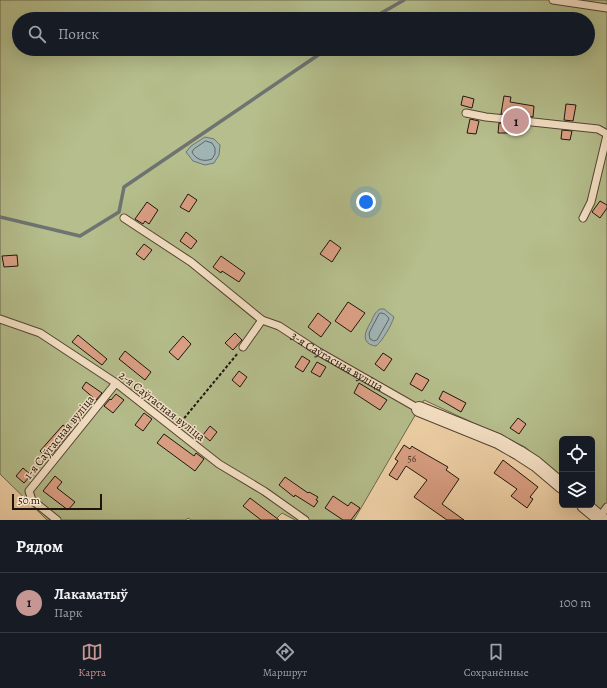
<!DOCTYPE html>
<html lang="ru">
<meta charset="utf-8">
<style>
:root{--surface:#171b24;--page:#20242c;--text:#f1f3f6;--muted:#9ea1a6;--line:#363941;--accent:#c59692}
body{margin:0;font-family:Alegreya,serif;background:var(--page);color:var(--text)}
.controls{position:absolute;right:12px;bottom:12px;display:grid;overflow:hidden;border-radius:6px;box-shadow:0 4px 16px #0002}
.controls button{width:36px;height:36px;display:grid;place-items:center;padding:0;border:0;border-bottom:1px solid var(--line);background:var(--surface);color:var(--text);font:20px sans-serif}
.scale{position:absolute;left:12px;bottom:10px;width:90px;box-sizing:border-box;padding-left:4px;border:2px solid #1f140c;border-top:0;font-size:11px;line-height:14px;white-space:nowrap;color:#1f140c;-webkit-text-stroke:3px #f6e2c7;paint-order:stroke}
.you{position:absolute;left:366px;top:202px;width:14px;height:14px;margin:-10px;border:3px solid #fff;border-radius:50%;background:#1a73e8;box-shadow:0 0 0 6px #1a73e833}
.badge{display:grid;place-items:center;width:26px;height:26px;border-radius:50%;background:var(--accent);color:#111;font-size:13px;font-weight:700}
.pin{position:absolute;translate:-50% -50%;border:2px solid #fff;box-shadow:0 1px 4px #0006}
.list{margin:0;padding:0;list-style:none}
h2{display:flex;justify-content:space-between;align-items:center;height:52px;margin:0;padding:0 16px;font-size:17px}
h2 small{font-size:13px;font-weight:400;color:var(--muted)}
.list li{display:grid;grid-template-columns:26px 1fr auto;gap:12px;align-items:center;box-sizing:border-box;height:60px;padding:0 16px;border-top:1px solid var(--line)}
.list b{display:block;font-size:15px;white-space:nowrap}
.list p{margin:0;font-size:13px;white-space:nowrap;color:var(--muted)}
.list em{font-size:13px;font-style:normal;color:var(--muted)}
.icon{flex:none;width:22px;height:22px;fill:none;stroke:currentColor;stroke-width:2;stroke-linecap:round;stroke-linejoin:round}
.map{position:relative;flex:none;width:607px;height:520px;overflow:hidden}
.search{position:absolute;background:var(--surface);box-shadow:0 4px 16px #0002;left:12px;right:12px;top:12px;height:44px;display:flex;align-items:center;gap:10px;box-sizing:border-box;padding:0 14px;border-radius:22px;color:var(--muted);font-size:15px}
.sheet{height:112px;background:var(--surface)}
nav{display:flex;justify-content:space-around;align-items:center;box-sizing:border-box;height:56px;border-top:1px solid var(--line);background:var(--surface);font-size:11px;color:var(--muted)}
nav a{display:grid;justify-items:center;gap:2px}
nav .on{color:var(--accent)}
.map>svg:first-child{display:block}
.green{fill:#b5be8c;stroke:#6a694c;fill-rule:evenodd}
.water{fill:#a1b4b4;stroke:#6d7471}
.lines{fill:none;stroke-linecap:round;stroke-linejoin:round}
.shore{stroke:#606460;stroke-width:1}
.stream{stroke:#6d7471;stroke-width:3.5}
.building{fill:#dba085;stroke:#1f140c}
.lane-casing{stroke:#544433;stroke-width:9}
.street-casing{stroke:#544433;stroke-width:16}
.path{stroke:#1f140c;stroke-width:2;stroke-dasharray:3 2;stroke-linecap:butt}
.lane{stroke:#f6e2c7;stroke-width:7}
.street{stroke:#f6e2c7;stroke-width:14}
.labels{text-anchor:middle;stroke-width:3;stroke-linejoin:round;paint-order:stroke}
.number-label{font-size:10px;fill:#4e372a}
.street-label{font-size:12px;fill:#1f140c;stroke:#f6e2c7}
</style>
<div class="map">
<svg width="607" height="520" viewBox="0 0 607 520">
<rect width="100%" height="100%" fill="#f1d3a9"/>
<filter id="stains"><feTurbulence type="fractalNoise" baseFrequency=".005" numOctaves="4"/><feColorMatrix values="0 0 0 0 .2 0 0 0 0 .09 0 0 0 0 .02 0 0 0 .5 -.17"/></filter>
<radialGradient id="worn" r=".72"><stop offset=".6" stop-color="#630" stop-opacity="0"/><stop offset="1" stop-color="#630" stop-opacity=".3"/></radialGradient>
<path class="green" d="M0,0H607V516L592,504V439H562V478L525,447L424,400L354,520H295L282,513L275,520H191L188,518L186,520H47L0,474ZM19,19H588V49H19Z"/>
<path class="water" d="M205,137L214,139L220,145L219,155L214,163L205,165L193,161L186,152L191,146Z
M380,309H384L394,317C391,326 383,340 376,346C360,344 365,331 371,322C373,317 375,312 380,309Z"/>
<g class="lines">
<path class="shore" d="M206,141L212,143L215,148V154L212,159C204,162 196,160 192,152L194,149Z
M381,313C384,313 388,316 389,319L377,340L374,341L370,339L369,334L370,331L379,314Z"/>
<path class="stream" d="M371,19L404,0
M0,217L80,236L119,212L124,187L327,49"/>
</g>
<path class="building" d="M463,96L474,99L472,108L461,105Z
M504,96L511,97L510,102L534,106L533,117L521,115L501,114Z
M566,104L576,105L573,121L564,120Z
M470,119L479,121L476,134L467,133Z
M499,123L509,124L508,133H498Z
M562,130L572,131L570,140L561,139Z
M188,194L197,200L189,212L180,207Z
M600,201L607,205V208L600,218L592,212Z
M147,202L158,210L149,224L145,221L143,224L135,219Z
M186,232L197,241L191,249L180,241Z
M330,240L341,248L332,262L320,254Z
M144,244L152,250L144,260L136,254Z
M17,255L18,266L4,267L2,256Z
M221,256L245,273L239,282L222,271L221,273L213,267Z
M348,302L365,313L351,332L335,321Z
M318,313L331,323L321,337L308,327Z
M235,333L242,340L233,350L225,343Z
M78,335L107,359L102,365L72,342Z
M183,336L191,344L178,360L169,352Z
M125,351L151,372L145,380L119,359Z
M383,353L392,359L384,371L375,364Z
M302,356L310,361L303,372L295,367Z
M317,362L326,367L320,377L311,372Z
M239,371L247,377L240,387L232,380Z
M416,373L429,380L422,391L410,384Z
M86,382L102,393L96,400L82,388Z
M359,383L387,400L380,410L354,393Z
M443,391L466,403L461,412L439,399Z
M116,394L124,400L113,413L104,406L110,399L111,400Z
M144,413L152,419L143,431L135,425Z
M518,418L526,424L519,434L510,428Z
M63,425L71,431L48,459L40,451Z
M210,426L217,432L210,441L203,435Z
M164,434L194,456L196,453L204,459L195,471L157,443Z
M404,445L410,449L412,446L413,447L448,467L446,470L459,479L442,504L464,520H447L414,497L427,480L406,466L397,480L389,475L398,461L395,459Z
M503,460L538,487L530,497L533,499L527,508L511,496L517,489L494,473Z
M23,468L31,475L24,483L16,476Z
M55,476L62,482L57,488L75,502L68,510L43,491Z
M285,477L308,493L309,492L318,497L316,500L318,501L314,507L295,495L294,497L279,485Z
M333,496L348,506L351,502L360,508L351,520H343L325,508Z
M250,498L279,520H261L243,506Z"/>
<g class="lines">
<g class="lane-casing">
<g id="lane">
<path d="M553,0L607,8"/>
<path d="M466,113L486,117L598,129L607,134"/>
<path id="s1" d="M124,218L191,262L262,320L279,326L319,352L419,409"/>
<path d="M583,218L591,202L607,135"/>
<path d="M0,319L40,333L116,383L219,464L264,491L305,520"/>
<path d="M243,347L262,320"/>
<path d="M599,518L607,507"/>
<path d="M57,520L32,500L29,491L116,383"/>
</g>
</g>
<g class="street-casing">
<path id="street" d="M419,409L498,441L519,453L536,464L562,486
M584,505L602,520"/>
</g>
<path class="path" d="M181,422L238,353"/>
<use href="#lane" class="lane"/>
<use href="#street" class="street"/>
</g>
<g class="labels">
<g class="number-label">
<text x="412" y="462">56</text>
</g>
<g class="street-label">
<text dy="4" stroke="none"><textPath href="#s1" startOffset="258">3-я Саўгасная вуліца</textPath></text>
<text transform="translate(162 406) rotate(38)" y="4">2-я Саўгасная вуліца</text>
<text transform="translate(59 437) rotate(-51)" y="4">1-я Саўгасная вуліца</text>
</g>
</g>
<rect width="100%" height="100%" filter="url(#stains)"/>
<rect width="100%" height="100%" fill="url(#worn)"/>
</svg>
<div class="controls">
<button><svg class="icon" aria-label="locate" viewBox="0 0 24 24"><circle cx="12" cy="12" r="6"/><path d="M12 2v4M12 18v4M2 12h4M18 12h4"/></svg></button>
<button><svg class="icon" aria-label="layers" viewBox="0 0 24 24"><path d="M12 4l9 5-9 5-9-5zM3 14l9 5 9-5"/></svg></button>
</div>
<div class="scale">50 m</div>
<div class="you"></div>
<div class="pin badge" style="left:516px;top:121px">1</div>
<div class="search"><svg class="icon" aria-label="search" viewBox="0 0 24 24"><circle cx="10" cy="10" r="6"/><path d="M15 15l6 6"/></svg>Поиск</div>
</div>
<section class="sheet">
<h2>Рядом<small></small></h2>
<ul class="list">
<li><span class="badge">1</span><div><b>Лакаматыў</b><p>Парк</p></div><em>100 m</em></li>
</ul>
</section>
<nav>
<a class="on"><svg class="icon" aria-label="map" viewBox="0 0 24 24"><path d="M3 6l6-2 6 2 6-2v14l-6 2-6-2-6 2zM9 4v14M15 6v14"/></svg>Карта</a>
<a><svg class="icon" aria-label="directions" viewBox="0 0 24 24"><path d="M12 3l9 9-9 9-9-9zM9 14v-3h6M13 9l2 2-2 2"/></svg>Маршрут</a>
<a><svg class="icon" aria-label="saved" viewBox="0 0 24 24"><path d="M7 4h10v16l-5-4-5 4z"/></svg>Сохранённые</a>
</nav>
